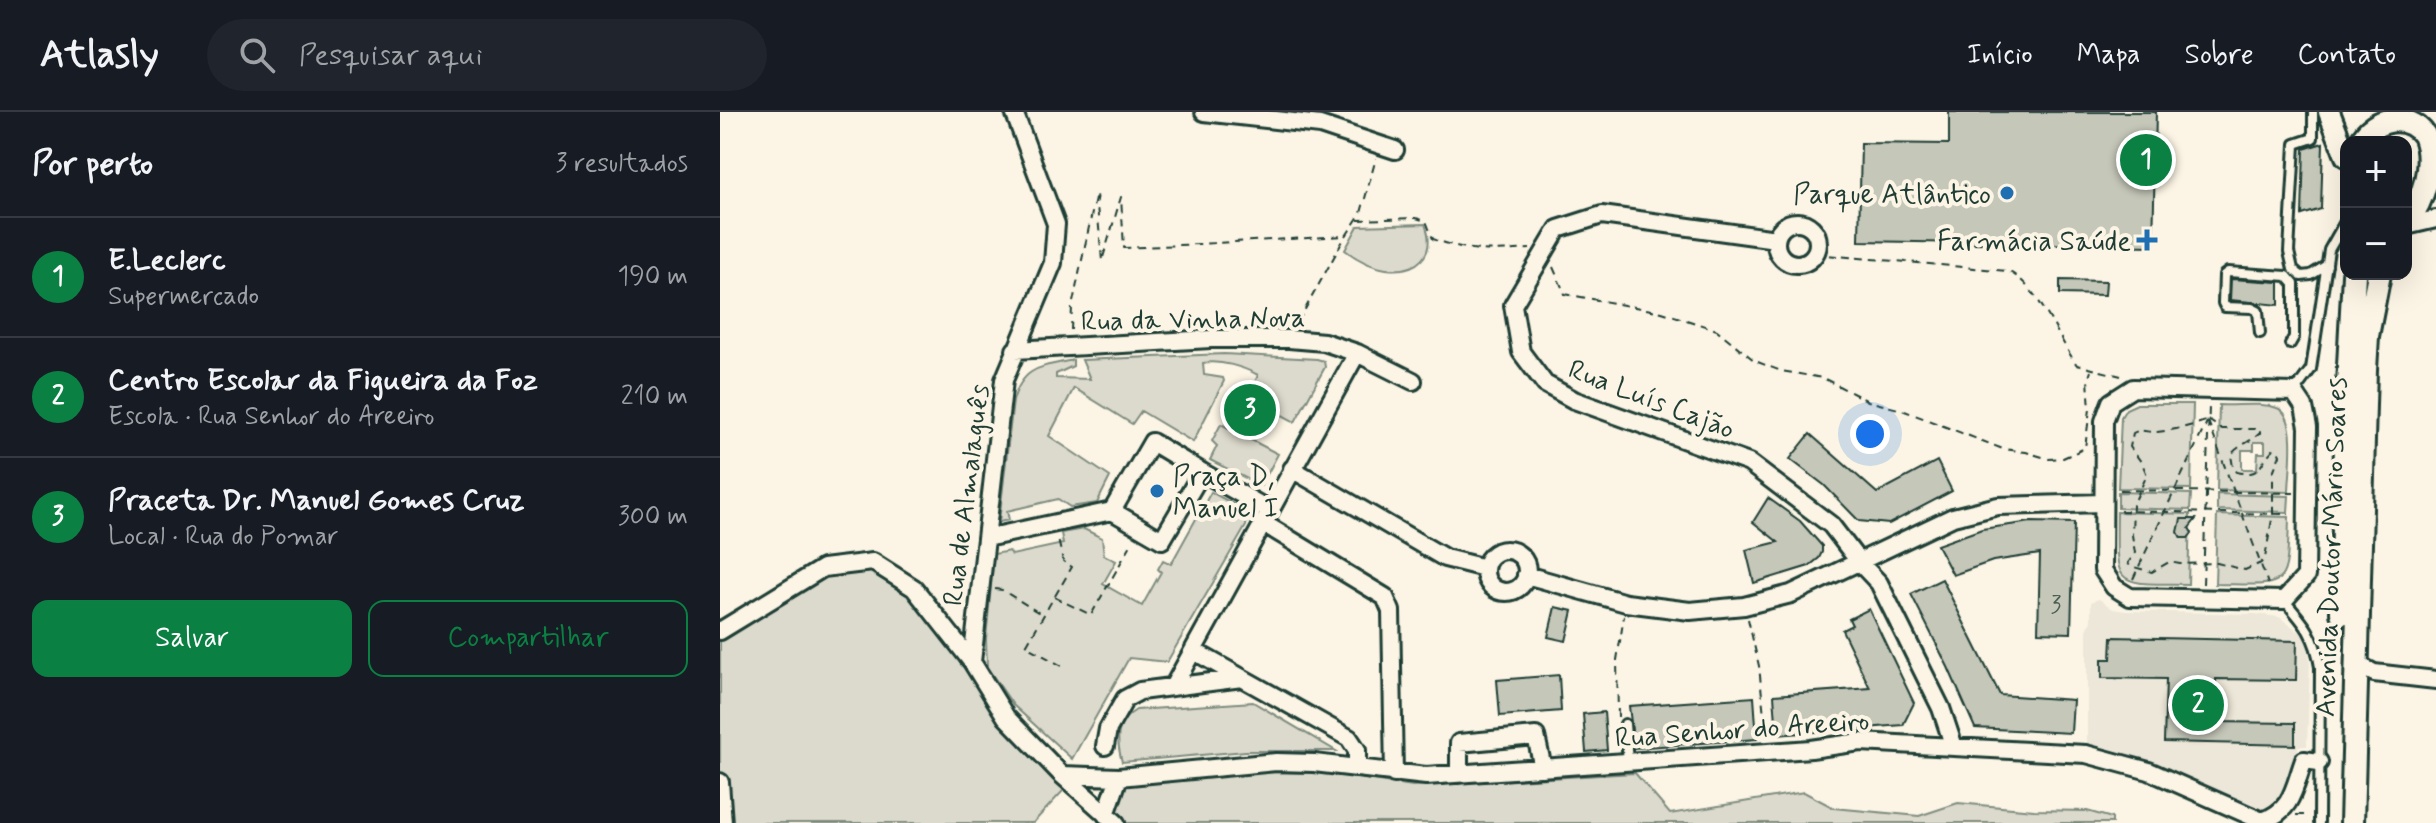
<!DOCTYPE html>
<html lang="pt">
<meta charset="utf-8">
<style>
:root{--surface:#171b24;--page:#20242c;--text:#f1f3f6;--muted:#9ea1a6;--line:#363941;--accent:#0b8043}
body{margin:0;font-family:Mynerve,sans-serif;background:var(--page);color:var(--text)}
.controls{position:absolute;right:24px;top:24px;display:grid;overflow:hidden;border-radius:16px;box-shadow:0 8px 32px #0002}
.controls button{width:72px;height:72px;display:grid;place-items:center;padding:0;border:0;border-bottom:2px solid var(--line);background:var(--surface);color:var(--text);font:40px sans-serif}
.you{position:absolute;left:1150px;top:322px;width:28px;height:28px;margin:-20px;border:6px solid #fff;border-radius:50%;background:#1a73e8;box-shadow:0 0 0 12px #1a73e833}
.badge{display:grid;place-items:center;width:52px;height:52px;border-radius:50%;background:var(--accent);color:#fff;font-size:26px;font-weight:700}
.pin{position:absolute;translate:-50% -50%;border:4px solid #fff;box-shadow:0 2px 8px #0006}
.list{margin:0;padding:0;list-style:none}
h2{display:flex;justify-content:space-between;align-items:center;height:104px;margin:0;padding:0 32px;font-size:34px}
h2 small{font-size:26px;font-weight:400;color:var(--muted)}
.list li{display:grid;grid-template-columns:52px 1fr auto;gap:24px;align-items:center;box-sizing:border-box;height:120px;padding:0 32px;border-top:2px solid var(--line)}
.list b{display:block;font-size:30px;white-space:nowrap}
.list p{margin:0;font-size:26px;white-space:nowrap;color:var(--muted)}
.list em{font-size:26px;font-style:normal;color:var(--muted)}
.actions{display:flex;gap:16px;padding:24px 32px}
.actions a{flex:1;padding:18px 0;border:2px solid var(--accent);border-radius:16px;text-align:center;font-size:28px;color:var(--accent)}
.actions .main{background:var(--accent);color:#fff}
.icon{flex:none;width:44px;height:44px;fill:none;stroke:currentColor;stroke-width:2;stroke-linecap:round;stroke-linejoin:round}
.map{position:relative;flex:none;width:1716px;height:711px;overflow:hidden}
header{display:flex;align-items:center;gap:48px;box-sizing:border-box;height:112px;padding:0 40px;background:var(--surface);border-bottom:2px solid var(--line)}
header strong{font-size:38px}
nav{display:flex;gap:44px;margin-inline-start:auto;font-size:28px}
.search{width:560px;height:72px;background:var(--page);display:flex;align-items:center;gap:20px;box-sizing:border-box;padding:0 28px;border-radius:44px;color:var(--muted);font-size:30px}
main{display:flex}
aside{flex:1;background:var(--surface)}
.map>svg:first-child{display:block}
.built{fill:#ece7d8}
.green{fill:#dcdacc;stroke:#7e8c80;stroke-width:2;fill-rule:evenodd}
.building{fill:#c5c7b9;stroke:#1f3d34;stroke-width:2}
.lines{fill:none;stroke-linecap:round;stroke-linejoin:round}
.service-casing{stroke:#1f3d34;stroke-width:14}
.minor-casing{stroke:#1f3d34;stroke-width:22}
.tertiary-casing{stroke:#1f3d34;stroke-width:26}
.secondary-casing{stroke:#1f3d34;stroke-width:28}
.path{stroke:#1f3d34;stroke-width:2;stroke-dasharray:8 6;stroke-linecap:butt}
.service{stroke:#fcf5e5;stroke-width:8}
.minor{stroke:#fcf5e5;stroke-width:16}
.tertiary{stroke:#fcf5e5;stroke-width:20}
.secondary{stroke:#fcf5e5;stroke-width:22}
.poi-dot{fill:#1f6fb2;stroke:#fcf5e5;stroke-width:3}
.labels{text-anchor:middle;stroke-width:8;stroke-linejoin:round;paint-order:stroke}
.number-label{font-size:24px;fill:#486055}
.poi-label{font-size:28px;fill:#1f3d34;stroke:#fcf5e5;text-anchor:end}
.street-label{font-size:28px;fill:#1f3d34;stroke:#fcf5e5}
</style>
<header>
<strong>Atlasly</strong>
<div class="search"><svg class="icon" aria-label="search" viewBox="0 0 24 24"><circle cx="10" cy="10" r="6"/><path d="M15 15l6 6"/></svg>Pesquisar aqui</div>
<nav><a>Início</a><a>Mapa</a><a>Sobre</a><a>Contato</a></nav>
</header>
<main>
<aside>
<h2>Por perto<small>3 resultados</small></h2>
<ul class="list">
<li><span class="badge">1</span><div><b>E.Leclerc</b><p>Supermercado</p></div><em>190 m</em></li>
<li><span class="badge">2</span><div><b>Centro Escolar da Figueira da Foz</b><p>Escola · Rua Senhor do Areeiro</p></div><em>210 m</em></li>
<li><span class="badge">3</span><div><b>Praceta Dr. Manuel Gomes Cruz</b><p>Local · Rua do Pomar</p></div><em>300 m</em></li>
</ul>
<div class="actions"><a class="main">Salvar</a><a>Compartilhar</a></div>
</aside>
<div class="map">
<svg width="1716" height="711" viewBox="0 0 1716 711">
<rect width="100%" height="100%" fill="#fcf5e5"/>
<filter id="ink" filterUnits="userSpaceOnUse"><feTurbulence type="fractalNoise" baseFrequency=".0125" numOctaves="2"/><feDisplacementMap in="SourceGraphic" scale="16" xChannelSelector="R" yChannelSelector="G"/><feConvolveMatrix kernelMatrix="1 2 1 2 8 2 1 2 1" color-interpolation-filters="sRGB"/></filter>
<g filter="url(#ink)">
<path class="built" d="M1379,487L1393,497L1406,499L1535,502L1559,505L1581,521L1587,530L1590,551L1587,634H1578L1577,647L1565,679L1558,689L1549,696L1541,698L1531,691L1506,686L1416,644L1367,636V518L1371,509V490Z"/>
<path class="green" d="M705,112C717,143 697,161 666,157C651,155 637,147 625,138L638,114Z
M504,242L597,247L604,249L605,255L575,310L529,285L538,263C523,255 501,248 483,251L484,263L503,266L504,269L473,330L421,299L412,312L354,276L329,324L390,365L377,391L350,395L338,387L287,399L289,408L279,410L293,289C303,254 321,255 353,248V254L336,262V266L370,267L362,248Z
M1417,292H1473L1471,377L1398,376L1401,305L1406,297Z
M1499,293C1517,294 1540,290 1557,296C1579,303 1569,361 1569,380L1497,378ZM1534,330H1545V341H1538L1537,357H1522V338H1534Z
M501,312L558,342L541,374L490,348L497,334L492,329Z
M491,380L528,400L526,414L447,550L409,546L352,647L293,593L267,555L266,527L274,442L289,439L292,443L343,432L341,421L364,417L382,426L384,443L396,449L383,472L422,494L441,460L438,457L443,448L451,452Z
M1398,380L1471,382L1470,398L1398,396Z
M1497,382L1569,384L1568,400L1497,398Z
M1397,400L1470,402L1468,472C1393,471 1396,477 1397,400Z
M1497,403L1569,405C1567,480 1569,473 1495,472Z
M153,450L194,476L342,663L343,679L313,711H3L0,670V526L103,456Z
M533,590L616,639H526L402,650C396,628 395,610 416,598Z
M543,660L603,661L693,674L915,661L950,702L1084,680L1114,696L1199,704L1238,691L1314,698L1367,699L1392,706V711H404L393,701L405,670Z"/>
<path class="building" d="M1229,0H1436L1433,134L1139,129L1141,31L1229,32Z
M1603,31L1601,97L1582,103L1584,37Z
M1511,167L1559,170V193L1510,188Z
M1340,168L1386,169L1385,183L1340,182Z
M1090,322L1157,381L1217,349L1232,379L1169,412L1139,409L1104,373L1070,347Z
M1048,386L1080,409L1102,434V440L1099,446L1089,454L1034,471L1026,438L1058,430L1033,410Z
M1461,407H1476L1469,416L1472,421L1468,426H1461L1458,420Z
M1311,410L1354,411L1351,521L1318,520L1320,442L1273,449L1233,463L1217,433L1262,417Z
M1222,467L1280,583L1353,588L1351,621L1255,616L1228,555L1191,482Z
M835,495L853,499L846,529L828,525Z
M1149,497L1194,591L1183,613L1057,623L1054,583L1150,576L1122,518L1132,513L1129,507Z
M1392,525L1577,529L1576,568L1496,567L1495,610L1575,611V633L1444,630L1446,567L1382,566V547H1391Z
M839,563L841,599L780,604L777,568Z
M1034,585L1037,627L914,636L909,594Z
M884,600L887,638L866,640L863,602Z"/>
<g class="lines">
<g class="service-casing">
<path id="service" d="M1593,0V26L1575,32L1569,140L1573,157L1581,164L1591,163L1607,153
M1540,221L1538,199L1532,196L1505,195L1503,191L1504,163L1508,160L1567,164L1574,172V225L1570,232
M1574,280L1591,257L1609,138L1626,108
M1564,488C1585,512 1595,523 1600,555L1599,711
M905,612L908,650"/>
</g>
<g class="minor-casing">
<path id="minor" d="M484,0L600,13L675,38
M1056 131a21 21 0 1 1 42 0a21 21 0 1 1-42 0Z
M1686,114L1716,107
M1056,127L882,103L838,117L793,193L801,240L825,272L854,288L1029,351L1111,413L1140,451L1159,471L1221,596L1234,635
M295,238L491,227H569L604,230L637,241L693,269
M1413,276L1574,280L1584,295L1588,315L1586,464L1564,488L1410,485L1394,475L1383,458L1384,309L1391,290Z
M432,330L482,360L442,428L392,399Z
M572,357L725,446L765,456
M482,360L549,398
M543,411L665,485L671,499L674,662
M266,426L392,399
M765 459a21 21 0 1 1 42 0a21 21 0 1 1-42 0Z
M806,463L906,491L970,499L1024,494L1071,482L1233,405L1278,394L1382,391
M0,519L103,456L153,450L194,476L252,550L286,605L342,663L396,711
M474,539L522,566
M252,550L284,268L333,151L336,112L294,0
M1635,551L1654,561L1716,568
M454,573L637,241
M385,634L388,617L405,587L420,579L522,566L629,626L637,638V656
M739,662V631L816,624L823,656
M342,663L399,665L386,703
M399,665L556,650L594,651L706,664L1091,637L1140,630L1366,642L1429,659L1542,709C1573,699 1574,675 1584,648L1599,650
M0,670L3,711"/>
</g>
<g class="tertiary-casing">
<path id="tertiary" d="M1609,0L1626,44"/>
</g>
<g class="secondary-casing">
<path id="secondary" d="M1641,30C1654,5 1688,0 1704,23C1716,52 1703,88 1686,112
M1622,501L1627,290L1634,162
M1632,711L1645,258L1647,224L1659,162"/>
</g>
<path class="path" d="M638,108L696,106L706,109L713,127C751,140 771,140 810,137
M1095,142L1288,159C1319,175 1337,225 1357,253L1401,264
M833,155L845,182L942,200L997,218L1035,249L1061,259L1103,266L1148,289L1182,298L1283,337L1306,340L1329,347L1343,346L1365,336L1370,297L1368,268L1371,259
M578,210L625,125
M351,218L352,195L376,82L382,149L401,85L404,136L626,124L641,101L656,46
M1488,308L1502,317H1540V321C1531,330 1518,333 1511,343L1513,355L1517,360C1544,366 1538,350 1554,337L1558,339L1560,343L1553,360V402L1545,446L1541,451L1525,458L1497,451L1460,452L1449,450L1432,460L1410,454L1408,451L1415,441L1412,423L1413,393L1427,363L1422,351L1410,335L1413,321C1422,316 1427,321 1437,320C1455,318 1472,314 1488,308Z
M1488,309L1548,472
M1400,378L1574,381
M1400,399L1569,402
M1413,467L1487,310
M1483,472L1489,295
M275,477L282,478L321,502
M335,484L352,455L343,449L338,427
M1028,507L1039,554L1046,623
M342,554L306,534L334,485L371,503L412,431
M898,605L897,548L904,504
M1576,703H1589"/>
<use href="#service" class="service"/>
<use href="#minor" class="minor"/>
<use href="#tertiary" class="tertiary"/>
<use href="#secondary" class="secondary"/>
</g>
</g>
<g class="poi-dot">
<circle cx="1287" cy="81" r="8"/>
<path d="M1423 116h8v8h8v8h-8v8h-8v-8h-8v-8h8z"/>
<circle cx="437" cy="379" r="8"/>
</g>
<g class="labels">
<g class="number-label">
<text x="1336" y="500">3</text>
</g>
<g class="poi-label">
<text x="1271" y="91">Parque Atlântico</text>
<text x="1411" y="138">Farmácia Saúde</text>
<text x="453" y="373" text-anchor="start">Praça D,<tspan x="453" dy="32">Manuel I</tspan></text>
</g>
<g class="street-label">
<text transform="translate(473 206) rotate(-1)" y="10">Rua da Vinha Nova</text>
<text transform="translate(932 286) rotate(21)" y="10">Rua Luís Cajão</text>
<text transform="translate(245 383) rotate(-83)" y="10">Rua de Almalaguês</text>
<text transform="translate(1610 435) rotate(-88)" y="10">Avenida Doutor Mário Soares</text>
<text transform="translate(1022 616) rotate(-4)" y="10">Rua Senhor do Areeiro</text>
</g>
</g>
</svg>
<div class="controls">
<button>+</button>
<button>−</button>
</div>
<div class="you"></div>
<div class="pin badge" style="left:1426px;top:48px">1</div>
<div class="pin badge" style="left:1478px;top:593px">2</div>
<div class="pin badge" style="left:530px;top:298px">3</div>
</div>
</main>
